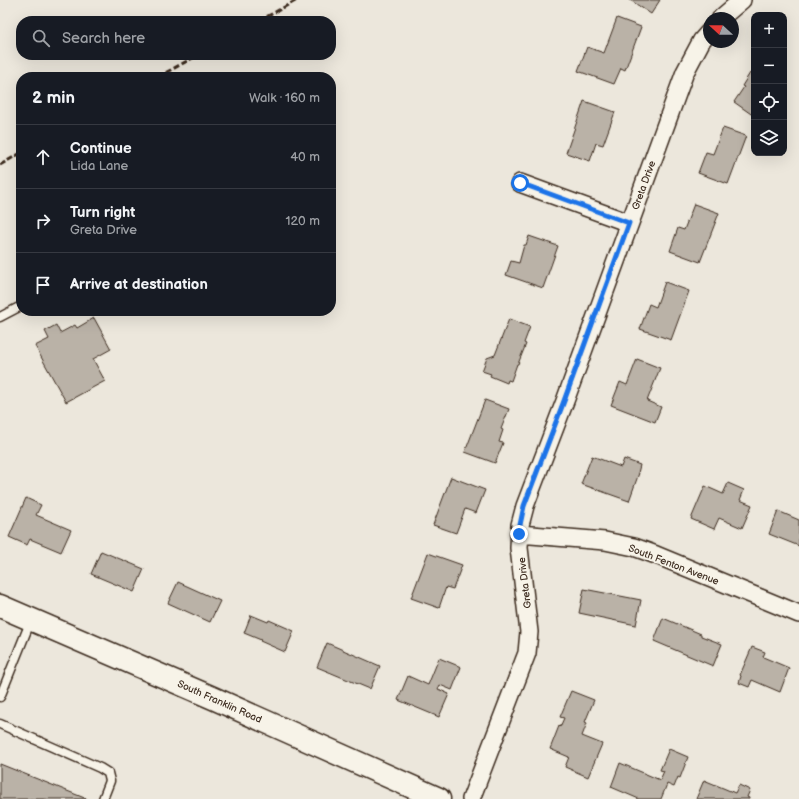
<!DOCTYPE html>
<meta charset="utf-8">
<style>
:root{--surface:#171b24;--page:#20242c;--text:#f1f3f6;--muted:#9ea1a6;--line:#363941}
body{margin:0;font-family:"Balsamiq Sans",sans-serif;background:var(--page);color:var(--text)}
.controls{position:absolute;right:12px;top:12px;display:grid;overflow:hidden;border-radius:8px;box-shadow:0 4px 16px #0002}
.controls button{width:36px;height:36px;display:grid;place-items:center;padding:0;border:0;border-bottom:1px solid var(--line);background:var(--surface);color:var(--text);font:20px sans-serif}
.compass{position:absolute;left:703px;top:12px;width:36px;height:36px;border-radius:50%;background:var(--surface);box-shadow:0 4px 16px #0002;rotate:291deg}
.stop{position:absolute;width:12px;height:12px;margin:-9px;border:3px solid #1a73e8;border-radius:50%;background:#fff}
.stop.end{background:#1a73e8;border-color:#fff;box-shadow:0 1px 4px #0008}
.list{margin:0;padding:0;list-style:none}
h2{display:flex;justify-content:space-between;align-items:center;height:52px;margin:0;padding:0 16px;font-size:17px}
h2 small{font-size:13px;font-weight:400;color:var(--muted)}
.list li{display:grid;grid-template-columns:26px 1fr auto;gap:12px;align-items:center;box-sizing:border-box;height:64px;padding:0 16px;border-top:1px solid var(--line)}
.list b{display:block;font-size:15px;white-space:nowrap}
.list p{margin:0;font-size:13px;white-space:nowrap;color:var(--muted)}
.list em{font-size:13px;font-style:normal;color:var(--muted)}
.icon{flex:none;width:22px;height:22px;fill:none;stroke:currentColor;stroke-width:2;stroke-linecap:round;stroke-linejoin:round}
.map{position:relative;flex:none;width:799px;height:799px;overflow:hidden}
.search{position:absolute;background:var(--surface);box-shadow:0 4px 16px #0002;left:16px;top:16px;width:320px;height:44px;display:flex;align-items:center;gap:10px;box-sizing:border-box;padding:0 14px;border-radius:16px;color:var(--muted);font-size:15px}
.panel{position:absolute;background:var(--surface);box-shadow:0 4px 16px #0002;left:16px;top:72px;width:320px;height:244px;border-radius:16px}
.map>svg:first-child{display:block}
.building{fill:#bab2a7;stroke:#3b2a1e}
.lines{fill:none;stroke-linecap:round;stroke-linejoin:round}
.lane-casing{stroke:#3b2a1e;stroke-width:11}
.street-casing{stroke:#3b2a1e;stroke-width:20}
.secondary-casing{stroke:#3b2a1e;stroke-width:25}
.lane{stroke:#f7f3e8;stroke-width:8}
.street{stroke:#f7f3e8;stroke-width:17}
.secondary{stroke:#f7f3e8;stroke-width:22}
.rail{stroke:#3b2a1e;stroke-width:3;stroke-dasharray:6 3;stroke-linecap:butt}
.route{stroke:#1a73e8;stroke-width:5}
.labels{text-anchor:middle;stroke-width:3.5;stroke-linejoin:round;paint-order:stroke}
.street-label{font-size:10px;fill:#3b2a1e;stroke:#f7f3e8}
</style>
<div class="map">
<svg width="799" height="799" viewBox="0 0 799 799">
<rect width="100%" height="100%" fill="#ece7dc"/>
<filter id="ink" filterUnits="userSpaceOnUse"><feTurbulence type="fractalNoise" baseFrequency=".025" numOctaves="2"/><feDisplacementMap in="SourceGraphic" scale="8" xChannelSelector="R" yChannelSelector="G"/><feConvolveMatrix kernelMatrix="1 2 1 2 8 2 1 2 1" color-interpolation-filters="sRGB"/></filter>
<g filter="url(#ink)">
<path class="building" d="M630,0H660L651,14Z
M617,18L641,27L625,70L621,68L614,84L578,71L587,47L604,53Z
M754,72V116L734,102L744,87L742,86L750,73L753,74Z
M584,101L615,112L603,145L596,143L590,161L566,153Z
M723,128L746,136L728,184L698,173L706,152L713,154Z
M694,204L719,213L700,262L670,251L678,228L684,230Z
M529,236L558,246L543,288L506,275L511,261L519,263L524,245H526Z
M665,282L689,291L671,340L640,329L649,304L656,307Z
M94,318L111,349L93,359L105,381L66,402L35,346L49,339L45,331L56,325L60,333L75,325L77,328Z
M509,319L530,327L524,343L526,344L518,364H517L511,381L508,380L507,383L490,376L491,374L482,371L487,358L495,355Z
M637,359L660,368L647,401L661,407L655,422L611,405L620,382L627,385Z
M485,400L509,409L501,429L503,430L499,442L503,443L495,463L465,452Z
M592,456L621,467L624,459L640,465L638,473H639L629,501L581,484Z
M451,477L485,490L476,513L465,509L456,533L433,525Z
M728,483L744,490L740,500L752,505L742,528L719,518L714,529L691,519L705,486L723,494Z
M26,498L41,505L36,515L71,530L61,552L30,539L27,545L9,537Z
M778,511L799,520V546L769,534Z
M101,551L144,569L134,592L91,574Z
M428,553L462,565L453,589L446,587L439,608L411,598Z
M178,582L220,601L210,622L168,603Z
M584,589L641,600L636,625L579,613Z
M251,615L268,622L269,620L294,631L285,652L260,641L261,640L244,633Z
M663,618L701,634V636L722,644L713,666L654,641Z
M327,643L380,666L370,689L317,667Z
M752,647L765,652L763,657L789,668L780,692L752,680L749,687L739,683L741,676L740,675Z
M439,658L461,667L452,690L440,685L438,689L449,694L439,717L398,700L408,676L428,685Z
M571,691L594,700L585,722L587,723L582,736L602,744L588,777L565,767L569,757L550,749L559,726L560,727L564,718L560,717Z
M669,749L688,757L680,778L678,777L674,787L667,784L661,799H639L611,787L620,763L660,780L664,771L660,770Z
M0,764L87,799H0Z
M704,780L735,793L739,785L750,790L747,797L749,798V799H696Z"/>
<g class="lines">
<g class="lane-casing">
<path id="lane" d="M0,317L21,306
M0,697L31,620
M0,724L100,768L108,773L110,781L103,799"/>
</g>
<g class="street-casing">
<path id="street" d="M721,18L742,0
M520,183L629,223
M519,534L605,541L634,547L656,555L799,614
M471,799L527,653L529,632L519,548L520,525L525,506L565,401L685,72L702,40L709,32"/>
</g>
<g class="secondary-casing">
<path id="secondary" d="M0,606L213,698L439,799"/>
</g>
<use href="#lane" class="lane"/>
<use href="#street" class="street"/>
<use href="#secondary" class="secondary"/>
<path class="rail" d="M259,21L297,0
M158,77L198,55
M0,165L21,153"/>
</g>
</g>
<g class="lines" filter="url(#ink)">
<path class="route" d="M519,534L520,525L524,506L564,401L629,223L520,183"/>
</g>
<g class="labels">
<g class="street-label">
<text transform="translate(643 185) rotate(-70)" y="4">Greta Drive</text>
<text transform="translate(674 564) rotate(21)" y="4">South Fenton Avenue</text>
<text transform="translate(524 583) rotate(-97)" y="4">Greta Drive</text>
<text transform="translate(220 701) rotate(24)" y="4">South Franklin Road</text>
</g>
</g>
</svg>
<div class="controls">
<button>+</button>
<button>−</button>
<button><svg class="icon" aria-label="locate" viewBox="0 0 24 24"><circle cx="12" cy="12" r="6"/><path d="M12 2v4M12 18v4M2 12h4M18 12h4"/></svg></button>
<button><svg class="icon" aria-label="layers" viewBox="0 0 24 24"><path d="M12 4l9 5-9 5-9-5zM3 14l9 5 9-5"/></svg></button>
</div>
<svg class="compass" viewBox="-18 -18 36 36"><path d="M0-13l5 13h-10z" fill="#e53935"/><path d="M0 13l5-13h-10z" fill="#9ea1a6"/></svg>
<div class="stop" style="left:520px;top:183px"></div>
<div class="stop end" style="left:519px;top:534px"></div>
<div class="search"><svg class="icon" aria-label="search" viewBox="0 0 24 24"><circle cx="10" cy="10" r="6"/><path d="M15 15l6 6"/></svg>Search here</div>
<section class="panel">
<h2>2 min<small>Walk · 160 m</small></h2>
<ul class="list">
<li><svg class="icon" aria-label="ahead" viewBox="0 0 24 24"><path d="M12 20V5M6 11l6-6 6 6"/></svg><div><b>Continue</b><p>Lida Lane</p></div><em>40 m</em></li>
<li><svg class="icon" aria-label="right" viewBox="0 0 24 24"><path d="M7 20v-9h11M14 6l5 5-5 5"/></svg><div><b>Turn right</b><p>Greta Drive</p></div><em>120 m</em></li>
<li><svg class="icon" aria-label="arrive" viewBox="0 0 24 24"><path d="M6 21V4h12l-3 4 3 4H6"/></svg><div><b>Arrive at destination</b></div></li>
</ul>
</section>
</div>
